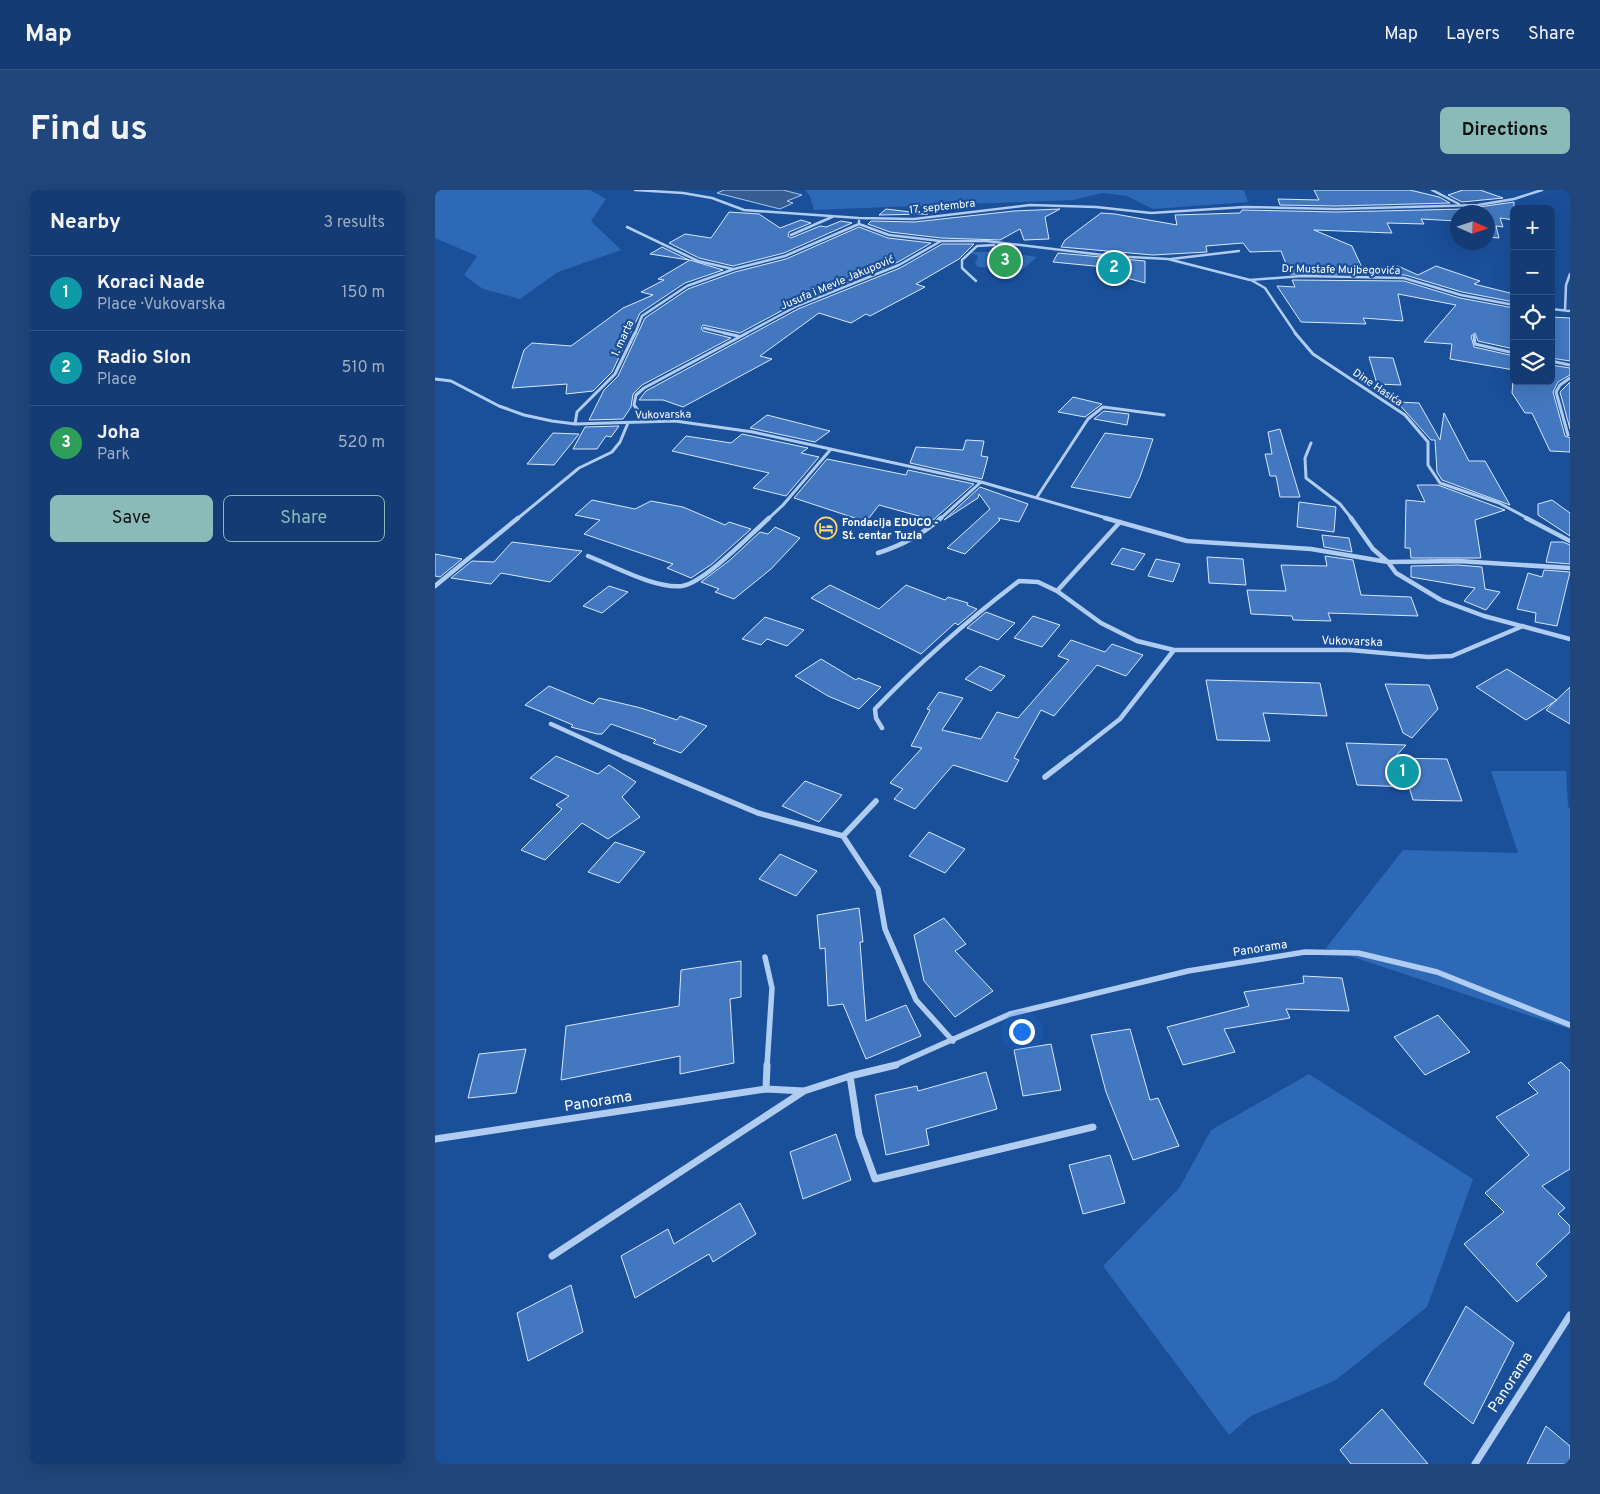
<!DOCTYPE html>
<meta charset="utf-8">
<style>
:root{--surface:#143b73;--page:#21467b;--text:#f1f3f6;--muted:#9dadc4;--line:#335585;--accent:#8bbbb9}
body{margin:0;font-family:Overpass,sans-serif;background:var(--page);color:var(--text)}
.controls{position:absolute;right:15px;top:15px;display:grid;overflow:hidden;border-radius:8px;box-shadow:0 5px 20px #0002}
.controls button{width:45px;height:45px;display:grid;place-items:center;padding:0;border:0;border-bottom:1px solid var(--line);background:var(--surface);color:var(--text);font:25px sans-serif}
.compass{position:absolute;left:1015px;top:15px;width:45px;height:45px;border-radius:50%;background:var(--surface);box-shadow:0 5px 20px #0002;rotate:93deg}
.you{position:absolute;left:586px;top:841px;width:18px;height:18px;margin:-12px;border:4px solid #fff;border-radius:50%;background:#1a73e8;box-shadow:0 0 0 8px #1a73e833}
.badge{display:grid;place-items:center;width:32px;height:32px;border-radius:50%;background:var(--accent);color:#fff;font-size:16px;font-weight:700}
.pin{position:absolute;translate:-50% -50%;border:2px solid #fff;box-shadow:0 1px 5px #0006}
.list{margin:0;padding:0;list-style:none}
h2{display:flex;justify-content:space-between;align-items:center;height:65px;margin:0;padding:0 20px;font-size:21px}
h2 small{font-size:16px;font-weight:400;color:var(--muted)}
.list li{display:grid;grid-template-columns:32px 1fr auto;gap:15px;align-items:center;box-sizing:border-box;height:75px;padding:0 20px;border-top:1px solid var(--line)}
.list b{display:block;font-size:19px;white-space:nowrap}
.list p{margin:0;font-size:16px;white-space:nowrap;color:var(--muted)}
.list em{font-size:16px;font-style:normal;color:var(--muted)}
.actions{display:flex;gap:10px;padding:15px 20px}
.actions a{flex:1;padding:11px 0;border:1px solid var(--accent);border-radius:8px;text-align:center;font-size:18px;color:var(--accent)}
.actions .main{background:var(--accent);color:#111}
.icon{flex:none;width:28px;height:28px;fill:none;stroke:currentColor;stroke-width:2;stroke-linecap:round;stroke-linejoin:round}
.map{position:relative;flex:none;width:1135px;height:1274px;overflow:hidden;border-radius:8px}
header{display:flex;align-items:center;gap:30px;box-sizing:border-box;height:70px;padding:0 25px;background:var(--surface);border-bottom:1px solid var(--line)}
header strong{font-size:24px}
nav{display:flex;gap:28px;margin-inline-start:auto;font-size:18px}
.intro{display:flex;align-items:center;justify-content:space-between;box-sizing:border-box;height:120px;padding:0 30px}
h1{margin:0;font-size:35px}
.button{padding:12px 22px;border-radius:8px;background:var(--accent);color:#111;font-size:18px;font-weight:700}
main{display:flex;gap:30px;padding:0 30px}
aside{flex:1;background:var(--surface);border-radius:8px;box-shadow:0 5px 20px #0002}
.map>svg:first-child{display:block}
.green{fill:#2e69b7}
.water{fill:#375d93;stroke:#a3c7f3}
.building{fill:#4378c0;stroke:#d7e7fc}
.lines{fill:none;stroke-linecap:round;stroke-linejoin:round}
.street-far4{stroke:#b0ccf1;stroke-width:2.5}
.street-far3{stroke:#b0ccf1;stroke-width:3}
.street-far2{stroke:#b0ccf1;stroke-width:4.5}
.street-far1{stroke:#b0ccf1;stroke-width:5.5}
.street{stroke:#b0ccf1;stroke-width:7}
.labels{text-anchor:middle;stroke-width:4.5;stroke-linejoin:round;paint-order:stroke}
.far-street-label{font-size:11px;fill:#fff;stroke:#1a4f99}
.far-poi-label{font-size:11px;font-weight:bold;fill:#fff;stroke:#1a4f99;text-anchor:start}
.street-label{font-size:12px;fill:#fff;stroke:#1a4f99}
.near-street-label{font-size:15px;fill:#fff;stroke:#1a4f99}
</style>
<header>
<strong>Map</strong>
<nav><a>Map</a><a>Layers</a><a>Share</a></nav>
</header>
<div class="intro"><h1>Find us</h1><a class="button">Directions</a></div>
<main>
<aside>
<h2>Nearby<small>3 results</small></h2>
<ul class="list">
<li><span class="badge" style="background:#0f9aa8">1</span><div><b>Koraci Nade</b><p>Place · Vukovarska</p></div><em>150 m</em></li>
<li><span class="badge" style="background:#0f9aa8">2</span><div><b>Radio Slon</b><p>Place</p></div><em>510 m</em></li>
<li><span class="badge" style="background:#2e9e5b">3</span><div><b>Joha</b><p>Park</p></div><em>520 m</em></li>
</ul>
<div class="actions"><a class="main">Save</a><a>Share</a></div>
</aside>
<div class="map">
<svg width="1135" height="1274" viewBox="0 0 1135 1274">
<rect width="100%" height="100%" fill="#1a4f99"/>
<path class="green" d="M0,0H155L171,9L156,31L186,60L123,82L85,109L48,99L29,85L42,66L0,48Z
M370,0H809L813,12L718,19L692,6L667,3L638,10L379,20L375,6Z
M534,62H572L602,67L588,79L543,77L540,74L543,66Z
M1056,581H1131L1133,617L1135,618V839L891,758L968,660L1083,663Z
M874,884L1038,989L992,1117L901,1190L816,1226L794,1245L668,1076L745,997L776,940Z"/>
<path class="water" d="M289,0H348L367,5L352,11L358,13L345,19L282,3Z"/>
<path class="building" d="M879,0H975L1004,7L1015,13L901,16L845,15L843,9L884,10Z
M1028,0H1045L1068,8L1027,12L1013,5Z
M1079,12V30L1065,28L1068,37L1061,36L1064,48L1052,47V22H1038L1036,18Z
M451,19L493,24L444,25Z
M625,19L610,27L614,49L589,50L585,39L565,50L506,48L455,42L433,34L436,31L479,32L579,21Z
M1029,19L1032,22H1022V31L986,29L989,34L952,33L957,43L879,40L917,56L930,84H855L846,61L815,62L808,53L771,56L772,62L718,65L626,57L630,50L666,23L680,24L742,35L740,25L805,23L807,20L901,22Z
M294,22L324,24L345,38L366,30L376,33L354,42L353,46L356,48L385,36L391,37L406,31L417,33L349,63L298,76L264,68L234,53L250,44L276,48Z
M424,37L453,48L496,53L463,72L361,113L305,143L268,135L266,138L268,141L296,148L207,195L198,204L196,217L188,229L154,230L169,200L183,186L210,128L253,99L300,82L351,69Z
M507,54H539L524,69L481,94L490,97L435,126L431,124L416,133L384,123L325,166L337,169L248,217L228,210H204L211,201L363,119L465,78Z
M227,57L254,70L215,64Z
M623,63L710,71V93L666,81L669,77L618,72Z
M255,70L288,80L250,93L205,123L177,182L158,201L131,204L132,194L77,198L89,160L97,153L136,156L188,118L218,105L206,102L229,90L223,89Z
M963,76L983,85L1001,76L1045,91L1039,94L1079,104V112L1027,102L970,85L936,84Z
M857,90L969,91L1025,108L1079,118V159L1043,151L1040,143L1036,146L1039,157L1079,166V180L1015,169L1017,154L989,152L1021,115L963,104L968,131L928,128L931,134L866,132L842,96L860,97Z
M1116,127L1135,128V171L1116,168Z
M934,167L958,168L966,195L942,194Z
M1116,175L1135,178V185L1123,192L1118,202L1130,246L1135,248V262L1115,261L1097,223H1090L1077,203L1078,191H1116Z
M1135,192V239L1125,202Z
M638,207L667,214L650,227L623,222Z
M962,212L984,213L1005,250L1009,223L1034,271H1050L1075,315L1007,290L1002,282L1000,250H996Z
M669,221L694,224L692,235L659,229Z
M332,225L395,241L380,252L315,238Z
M184,236L176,247L171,246L162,259H138L150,237Z
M845,239L859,287L865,307H845L841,286H835L830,264H837L833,242Z
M118,243L144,244L119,275L92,274Z
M670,243L718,249L705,287L695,308L636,297Z
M307,244L373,258L366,263L384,267L351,306L318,298L334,283L237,261L251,246L296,253Z
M531,250L549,251L546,266L553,267L547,289L475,273L481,257L528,260Z
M392,269L471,285L473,280L539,294L498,330L444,315L434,328L428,327L426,330L359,308Z
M982,295H1003L1070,320L1040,330L1046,368H976L975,358H970L971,310L990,312Z
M545,297L593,314L584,332L563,328L565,330L530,364L512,358L555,319L544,304L543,308L509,330Z
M157,310L200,319L216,311L248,317L290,335L294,332L316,339L277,374L256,388L232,378L238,374L149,344L165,330L140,325Z
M1117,310L1135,323V346L1103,325V314Z
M864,312L901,317L899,342L862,337Z
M340,337L365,348L336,379L299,409L280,402L284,399L266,392L295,370L325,342L333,344Z
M887,345L914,348L917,362L889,357Z
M77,352L147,361L115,392L66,383L56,394L16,388L37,371L59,372Z
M1116,352H1128L1135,355V374L1111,372Z
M687,358L710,364L699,380L676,374Z
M0,364L27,369L5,387L0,386Z
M890,366L918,370L926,405L976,407L983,426L893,423L896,431L858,430L857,426L816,424L812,400L851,401L846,375L892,376Z
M772,367L808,369L811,395L774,393Z
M721,369L745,374L738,392L713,386Z
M1023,375L1047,377L1050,399L1065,402L1051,420L1029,411L1040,398L976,387V376Z
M1109,380L1135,382L1122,436L1100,432L1101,423L1082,419L1093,383L1107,387Z
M395,395L444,419L471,395L510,410L513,407L533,413L532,415L542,419L523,435L520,433L486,464L376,408Z
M174,396L193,402L167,423L148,416Z
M551,422L580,433L563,450L532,438Z
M598,426L625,435L607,457L579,448Z
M330,427L369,440L352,456L332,449L326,455L307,449Z
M636,450L670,462L677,454L708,465L691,486L662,475L619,526L606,520L579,568L584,570L572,592L518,575L480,619L459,609L468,599L455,593L487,558L476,556L495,520L492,519L504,502L528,508L507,540L546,549L562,522L583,528L634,470L623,466Z
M386,469L421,490L423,488L446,497L424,519L393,506L360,486Z
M545,476L570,486L556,501L530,489Z
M1072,479L1122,510L1091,530L1041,497Z
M771,490L885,493L892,526L828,523L835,551L782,550Z
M950,494L994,495L1003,519L977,548L968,543Z
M114,496L158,514L164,508L206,518L242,530L245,526L272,536L246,563L218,553L221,550L176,534L167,544H162L136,537L138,535L90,515Z
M1135,497V534L1111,520Z
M911,553L971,555L959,568L1012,569L1027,611L978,610L974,597L922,595Z
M121,566L163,584L174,575L201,592L187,607L205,627L173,649L147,633L110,670L86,660L127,619L121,615L134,606L95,588Z
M370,591L407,605L384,632L347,616Z
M494,642L530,659L510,683L474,666Z
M180,652L210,662L184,693L153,682Z
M345,664L382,681L361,706L324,689Z
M424,718L428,752H425L431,831L471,815L486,846L431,869L408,814L393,816L390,758L385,759L382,725Z
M509,728L531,754L520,761L558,801L520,827L489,791L479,745Z
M306,771V807L295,809L299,873L245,884V866L126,890L131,836L244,816L246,780Z
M868,786L907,788L914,821L851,819L855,828L789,839L800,862L748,875L732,837L814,816L809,802L869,793Z
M1003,825L1035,862L990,885L959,847Z
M695,839L715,910L723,908L744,956L698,970L671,902L656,845Z
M616,854L626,900L588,906L579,860Z
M91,859L81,903L33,908L44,864Z
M1126,872L1135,881V979L1107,996L1130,1018L1123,1024L1135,1036V1042L1101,1074L1112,1086L1082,1112L1029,1054L1069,1022L1050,1003L1094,965L1061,927L1103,903L1093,893Z
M551,882L562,919L491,939L494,955L451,965L440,905L482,896L483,901Z
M401,944L416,990L368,1009L355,962Z
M675,965L690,1013L648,1024L634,975Z
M305,1013L321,1044L278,1072L274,1064L200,1108L186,1066L233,1039L239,1054Z
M136,1095L148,1142L93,1171L82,1123Z
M1031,1116L1079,1153L1038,1234L989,1194Z
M947,1219L993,1274H916L905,1260Z
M1111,1236L1135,1256V1274H1092Z"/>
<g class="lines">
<path class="street-far4" d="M200,0L248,3L277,8L309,20L424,28L479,29L595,15L661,17L716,23L810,17L901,19L1043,15L1079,9L1107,0
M997,0L1024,14
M1133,0H1135
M1030,15L1035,22
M424,34L454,45L506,51H551L676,66L733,69L815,90L867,86L969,88L1026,105L1079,115
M192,37L263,71L298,79
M356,45L397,27
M736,69L804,61
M816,90L830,98L861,144
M541,91L527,78V70L542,56L559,55
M1116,119L1135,121
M1130,121L1131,95L1135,84
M269,138L294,144
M200,144L207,126L252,96L299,79L350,66L424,34V31
M310,144L362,116L464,75L506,51"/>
<path class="street-far3" d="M289,143L303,146
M860,143L878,164L970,225L993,252V275L1005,293L1064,313L1094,329
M1039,146L1040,154L1079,163
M1116,171L1135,175
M0,189L16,191L64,216L89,225L117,231L140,234L240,231L318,242L546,292L675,329
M211,231L199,215L201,205L209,198L312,143
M140,234L142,222L180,184L200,143
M1133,245L1121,202L1125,195L1135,188
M876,253L870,268L871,288L905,314L917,329
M602,307L653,229L668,217L729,225
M82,329L144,278L177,262L185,252L193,233
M333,329L348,315L396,259
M505,329L546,292"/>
<path class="street-far2" d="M670,328L752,351L876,359L953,372L1023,371L1135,378
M916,328L938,359L953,372L961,383L1006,410L1049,426L1135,449
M1091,328L1135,351
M443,363C468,355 487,345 506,328
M153,366C179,376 220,399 247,396C269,393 316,344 334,328
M0,396L83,328
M622,401L666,433L702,451L739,460
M116,534L191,568
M447,538L441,528L440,519C484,473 533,430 584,391L603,392L622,401L685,332
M635,568L685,529L739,460H915L993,467L1017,466L1088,436"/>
<path class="street-far1" d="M189,567L323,623L408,646L443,699L450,739L481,810L518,851
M610,587L636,567
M408,646L441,611
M330,767L337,798L332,876
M458,876L575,824L753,781L870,762L923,763L1002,782L1135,835"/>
<path class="street" d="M415,886L424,945L440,989L658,937
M331,899L332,875
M0,949L331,899L369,901L415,886L461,875
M117,1066L369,901
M1040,1274L1135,1125"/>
</g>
<defs>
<g id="hotel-ring" transform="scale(1.125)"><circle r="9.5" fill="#1a4f99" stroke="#ffd870" stroke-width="1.5"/><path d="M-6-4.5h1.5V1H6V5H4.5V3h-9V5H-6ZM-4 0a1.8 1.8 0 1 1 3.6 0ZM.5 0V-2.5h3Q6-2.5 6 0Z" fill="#ffd870"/></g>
</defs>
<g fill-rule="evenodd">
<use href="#hotel-ring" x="391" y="338"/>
</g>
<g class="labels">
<g class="far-street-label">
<text transform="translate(507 16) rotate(-6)" y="4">17. septembra</text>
<text transform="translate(906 79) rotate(1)" y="4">Dr Mustafe Mujbegovića</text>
<text transform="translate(402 92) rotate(-23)" y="4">Jusufa i Mevle Jakupović</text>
<text transform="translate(187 148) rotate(-65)" y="4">1. marta</text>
<text transform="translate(943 197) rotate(34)" y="4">Dine Hasića</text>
<text transform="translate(228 224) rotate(-1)" y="4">Vukovarska</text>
</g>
<g class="far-poi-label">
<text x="407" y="336">Fondacija EDUCO -<tspan x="407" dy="13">St. centar Tuzla</tspan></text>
</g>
<g class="street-label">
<text transform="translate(917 451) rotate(2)" y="4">Vukovarska</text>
<text transform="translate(825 758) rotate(-9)" y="4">Panorama</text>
</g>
<g class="near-street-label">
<text transform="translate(163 911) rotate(-9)" y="5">Panorama</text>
<text transform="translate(1075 1192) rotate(-57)" y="5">Panorama</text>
</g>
</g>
</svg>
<div class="controls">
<button>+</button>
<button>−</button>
<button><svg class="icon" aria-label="locate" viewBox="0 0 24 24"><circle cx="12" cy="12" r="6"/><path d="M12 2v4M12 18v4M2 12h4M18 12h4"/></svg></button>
<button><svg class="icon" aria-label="layers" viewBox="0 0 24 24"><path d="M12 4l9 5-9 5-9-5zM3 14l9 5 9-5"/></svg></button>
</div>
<svg class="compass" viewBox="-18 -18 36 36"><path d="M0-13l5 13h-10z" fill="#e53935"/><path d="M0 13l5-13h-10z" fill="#9dadc4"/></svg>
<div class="you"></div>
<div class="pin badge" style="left:968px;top:582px;background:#0f9aa8">1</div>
<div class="pin badge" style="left:679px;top:78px;background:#0f9aa8">2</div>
<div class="pin badge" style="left:570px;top:71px;background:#2e9e5b">3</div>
</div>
</main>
